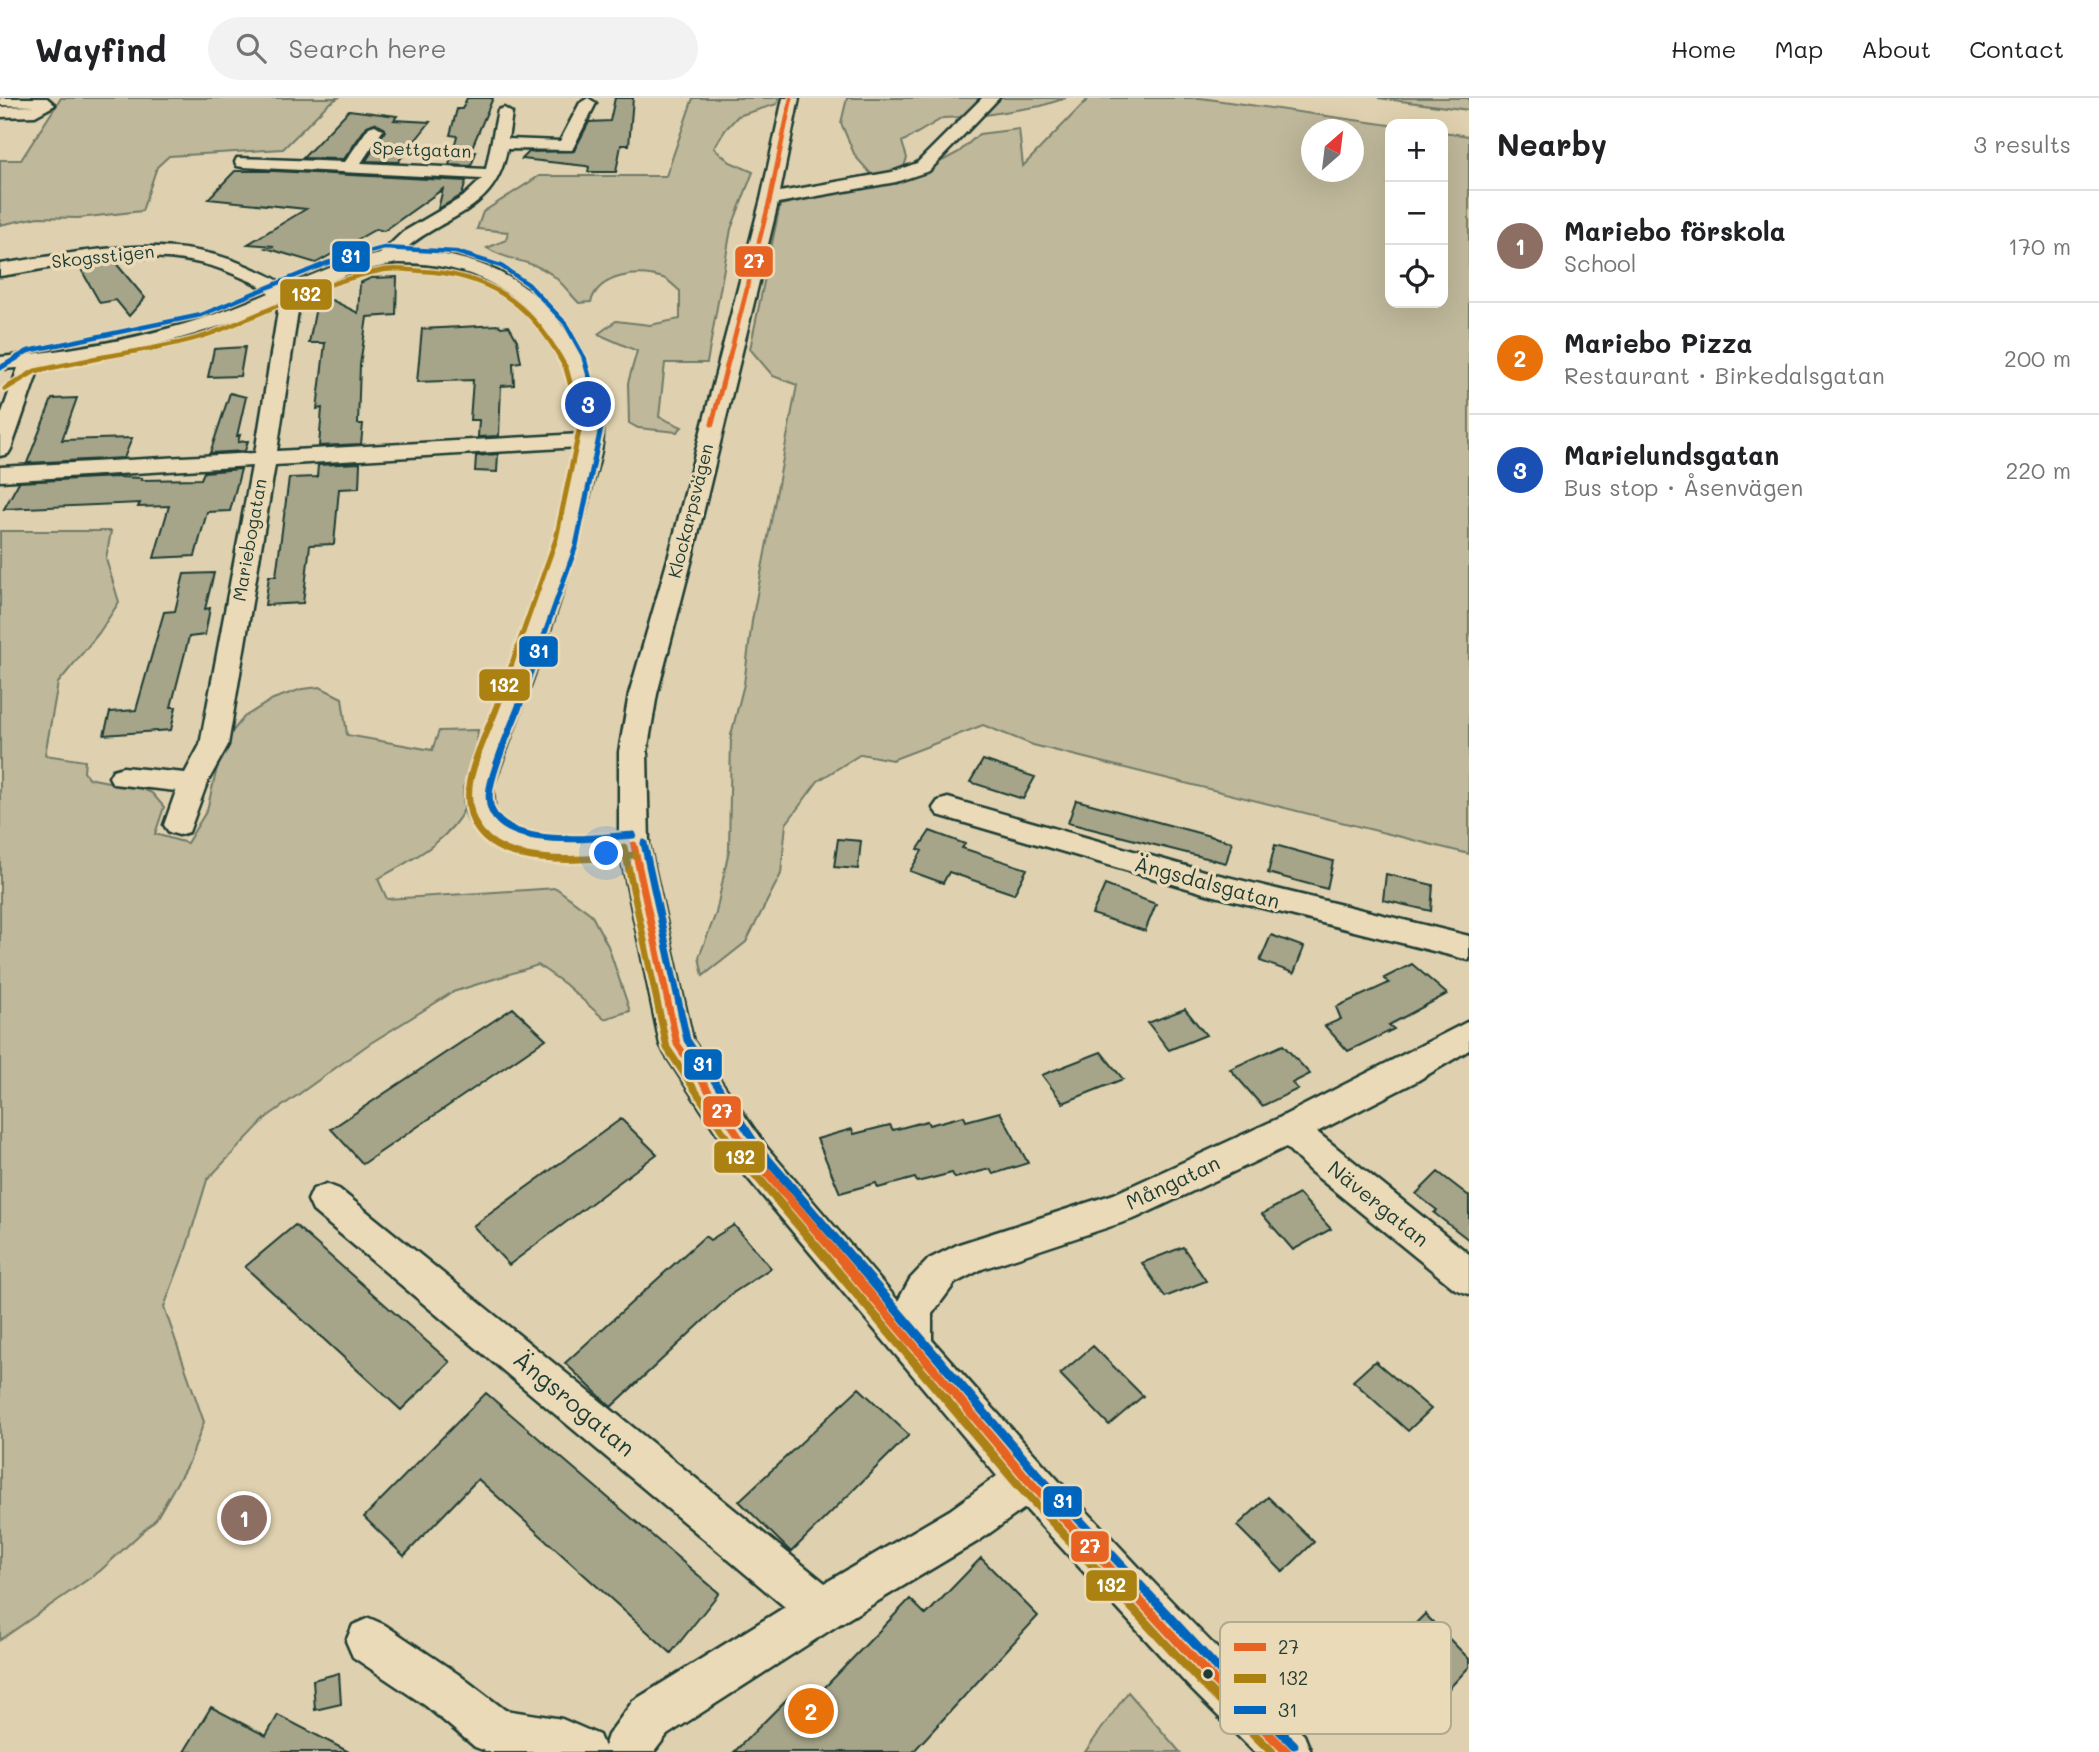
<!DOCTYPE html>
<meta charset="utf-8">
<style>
:root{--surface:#fff;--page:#f2f2f2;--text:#202124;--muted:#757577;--line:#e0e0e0;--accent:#2563eb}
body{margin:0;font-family:Mali,sans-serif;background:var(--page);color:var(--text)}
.controls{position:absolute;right:21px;top:21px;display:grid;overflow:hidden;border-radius:14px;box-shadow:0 7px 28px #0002}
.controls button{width:63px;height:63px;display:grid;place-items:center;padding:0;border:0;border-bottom:2px solid var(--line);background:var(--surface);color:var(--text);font:35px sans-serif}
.compass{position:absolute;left:1301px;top:21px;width:63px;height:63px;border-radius:50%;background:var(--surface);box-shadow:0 7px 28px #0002;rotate:28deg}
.you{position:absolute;left:607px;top:756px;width:24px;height:24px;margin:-18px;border:5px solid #fff;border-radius:50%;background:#1a73e8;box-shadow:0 0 0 10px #1a73e833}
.badge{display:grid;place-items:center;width:46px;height:46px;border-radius:50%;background:var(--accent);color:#fff;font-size:23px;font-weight:700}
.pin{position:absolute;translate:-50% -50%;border:4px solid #fff;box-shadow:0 2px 7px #0006}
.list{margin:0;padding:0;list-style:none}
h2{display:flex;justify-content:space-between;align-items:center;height:91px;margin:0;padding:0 28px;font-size:30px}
h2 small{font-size:23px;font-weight:400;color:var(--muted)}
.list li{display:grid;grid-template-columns:46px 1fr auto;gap:21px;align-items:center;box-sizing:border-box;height:112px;padding:0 28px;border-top:2px solid var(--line)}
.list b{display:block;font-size:26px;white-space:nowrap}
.list p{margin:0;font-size:23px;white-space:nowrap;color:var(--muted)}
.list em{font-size:23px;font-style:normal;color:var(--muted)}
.icon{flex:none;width:38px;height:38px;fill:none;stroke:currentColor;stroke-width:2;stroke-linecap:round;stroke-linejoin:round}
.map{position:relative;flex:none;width:1469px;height:1654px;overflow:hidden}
header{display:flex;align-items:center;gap:42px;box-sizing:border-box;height:98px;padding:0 35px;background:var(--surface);border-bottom:2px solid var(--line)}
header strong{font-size:33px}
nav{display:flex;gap:38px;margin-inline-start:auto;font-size:24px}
.search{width:490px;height:63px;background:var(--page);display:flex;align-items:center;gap:18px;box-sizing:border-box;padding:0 24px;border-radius:38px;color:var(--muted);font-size:26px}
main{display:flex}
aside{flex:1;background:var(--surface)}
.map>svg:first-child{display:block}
.green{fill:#bfb89b;stroke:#6f7a68;stroke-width:2;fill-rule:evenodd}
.building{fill:#a6a58a;stroke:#1f3d34;stroke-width:2}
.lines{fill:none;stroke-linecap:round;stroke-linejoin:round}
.minor-casing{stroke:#1f3d34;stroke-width:5}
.minor{fill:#ebdab7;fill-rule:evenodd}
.bus-1-far3-casing{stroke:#ebdab7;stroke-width:7}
.bus-1-far2-casing{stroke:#ebdab7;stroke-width:10}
.bus-1-far1-casing{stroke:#ebdab7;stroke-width:12}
.bus-1-casing{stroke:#ebdab7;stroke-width:14}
.bus-2-far3-casing{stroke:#ebdab7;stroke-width:7}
.bus-2-far2-casing{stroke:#ebdab7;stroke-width:10}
.bus-2-far1-casing{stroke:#ebdab7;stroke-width:12}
.bus-2-casing{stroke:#ebdab7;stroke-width:14}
.bus-3-far3-casing{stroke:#ebdab7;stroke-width:7}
.bus-3-far2-casing{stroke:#ebdab7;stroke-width:10}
.bus-3-far1-casing{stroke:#ebdab7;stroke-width:12}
.bus-3-casing{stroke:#ebdab7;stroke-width:14}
.bus-1-far3{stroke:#e76323;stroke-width:4.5}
.bus-1-far2{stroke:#e76323;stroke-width:5}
.bus-1-far1{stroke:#e76323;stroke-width:7}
.bus-1{stroke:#e76323;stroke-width:9}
.bus-2-far3{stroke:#ab8112;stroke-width:4.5}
.bus-2-far2{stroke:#ab8112;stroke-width:5}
.bus-2-far1{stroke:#ab8112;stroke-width:7}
.bus-2{stroke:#ab8112;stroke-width:9}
.bus-3-far3{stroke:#0065bd;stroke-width:4.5}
.bus-3-far2{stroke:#0065bd;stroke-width:5}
.bus-3-far1{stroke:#0065bd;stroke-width:7}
.bus-3{stroke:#0065bd;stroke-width:9}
.bus-dot{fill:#1f3d34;stroke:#ebdab7;stroke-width:2.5}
.labels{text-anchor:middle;stroke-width:7;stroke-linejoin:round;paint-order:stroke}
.far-street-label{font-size:18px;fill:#1f3d34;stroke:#ebdab7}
.street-label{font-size:21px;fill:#1f3d34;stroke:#ebdab7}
.near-street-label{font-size:24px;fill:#1f3d34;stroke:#ebdab7}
.key{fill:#ebdab7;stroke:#aeab90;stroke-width:2}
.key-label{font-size:19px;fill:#1f3d34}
.line-badge{stroke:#ebdab7;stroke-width:2.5}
.badge-label{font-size:19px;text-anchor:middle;font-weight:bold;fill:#fff}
</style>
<header>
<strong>Wayfind</strong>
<div class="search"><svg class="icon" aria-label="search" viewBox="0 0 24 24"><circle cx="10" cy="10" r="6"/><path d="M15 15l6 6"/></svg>Search here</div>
<nav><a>Home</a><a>Map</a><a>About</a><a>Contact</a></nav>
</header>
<main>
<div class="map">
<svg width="1469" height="1654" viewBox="0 0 1469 1654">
<rect width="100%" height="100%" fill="#dfd1af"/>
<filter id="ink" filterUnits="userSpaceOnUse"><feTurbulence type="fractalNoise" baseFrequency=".0143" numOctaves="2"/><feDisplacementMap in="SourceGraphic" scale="14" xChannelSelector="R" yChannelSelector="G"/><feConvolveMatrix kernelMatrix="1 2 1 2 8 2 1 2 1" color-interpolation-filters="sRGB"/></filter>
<g filter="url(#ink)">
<path class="green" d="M61,0H338L328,6L283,51L169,58L157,69L142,113L78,120L38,119L0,127V62H21Z
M693,0H779L777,6L738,18L726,31L714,50L730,64L753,74L731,131L707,265H665L659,319L682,329L677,334L638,330L629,325L628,285L637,253L598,236L616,223L650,227L680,221V193C675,189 669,182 663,180C639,172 599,176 591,204L579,205C570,196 561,183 551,176C532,162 506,163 487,150L506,142L508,134L477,131L483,114L539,78H666Z
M847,0H985L964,19L943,20L902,44L907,60L903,71L886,76L872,77L855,58L841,25Z
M1001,0H1066L1041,8L979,18Z
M1089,0H1201L1390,27V205H1443V34L1469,38V756L1033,647L983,627L892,662L861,656L818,683L786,726L781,776L746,844L703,878L699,859L716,815L729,752L731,637L744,586L752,523L797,287L773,278L750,251L780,107L910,80L959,54L979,36L1019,31L1023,68ZM1311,32H1353V74H1311Z
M1378,0H1469V12Z
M0,433H111L106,461L119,504L99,535L58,585L45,657L85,663L84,674L88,680L140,690L152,695L164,709L155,736L187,745L207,712L223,645L244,619L273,601L302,591L320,589L342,600L347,637L432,652L439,633L478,632C475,651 473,693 466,708C448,745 412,761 378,781L387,801L556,790L591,816L608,848L630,913L604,921L565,886L538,867L453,894L369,946L267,1019L207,1082L187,1148L164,1209L204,1324L190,1362L156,1421L100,1473L0,1542Z
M1128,1594L1180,1654H1085Z"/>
<path class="building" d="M467,0H493L470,54H476L471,68L449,67L457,38L450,37L457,11H462Z
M615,0H633L629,47H621L616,74H588L589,69L586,68L522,61L529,54L574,53L589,24L610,23Z
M349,12L397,18L394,22L430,24L398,64L366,63L385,33L384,30L374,25L367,28L344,61L303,60Z
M235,73H274L466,83L462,97L438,111L443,91L384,133L376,131L316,165L266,150L274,148L248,146L306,111L208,101Z
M114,163L145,200L129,218L116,202L100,205L82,173L97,168V165Z
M397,179L396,217L367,219L360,267L358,326H363L361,346L319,348L322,310L317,311L325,245H309L316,209L332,202L358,215L360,185L371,180Z
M499,227L501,229L509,228L517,242L521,264L513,265L514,287L501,288L499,338L478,339L479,322H470L473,282L417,284L422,231Z
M245,249L240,278L208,279L214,251Z
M230,295L246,299L237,338L240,337L238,344L248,343L245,353L210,355Z
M77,300L62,342L132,340L124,360L27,365L52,301Z
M498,356L497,374L475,373L476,358Z
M360,365L359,390L339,391L334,446L310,447L303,505L265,507L269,478H276L289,380L317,379L318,367Z
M241,371L230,413L207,414L195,458L154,460L169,408L138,409L140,405L4,411L19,384L117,379L142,380L141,382L201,381L204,374Z
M214,475L205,511L210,510L205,537L189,539L171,609H176L171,632L104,637L110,614L136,612L164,514L175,513L184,476Z
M983,662L1035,679L1023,701L970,684Z
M1076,702L1232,744L1226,765L1068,725Z
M930,733L965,746L962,750L1027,771L1014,796L949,774L943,785L910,773L922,753L918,751Z
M838,741L861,743L858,771L834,769Z
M1275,747L1333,763L1327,791L1268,775Z
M1386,776L1433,787L1431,813L1383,802Z
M1105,787L1156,806L1145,833L1092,816Z
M1271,837L1304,849L1294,875L1260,863Z
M1412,866L1447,896L1389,927L1394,931L1348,953L1325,928L1341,921L1336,909L1389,885L1384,880Z
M513,910L546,941L363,1066L331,1031Z
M1185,911L1206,937L1169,952L1148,925Z
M1283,947L1310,976L1292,985L1298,991L1262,1008L1230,971Z
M1101,954L1123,981L1063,1005L1042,977Z
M1000,1014L1028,1065L993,1076L990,1071L955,1080L952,1075L917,1084L915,1080L878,1090L876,1085L840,1095L817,1041L852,1031L854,1036L890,1027L893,1032L927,1023L929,1027L964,1018L966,1023Z
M621,1021L657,1056L509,1167L473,1128Z
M1438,1074L1469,1098V1142L1434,1115L1437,1112L1416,1096Z
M1299,1096L1331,1131L1293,1152L1262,1116Z
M295,1127L450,1264L401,1312L245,1169Z
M734,1127L771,1170L733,1195L611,1309L565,1265L705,1138L710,1142Z
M1183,1149L1206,1183L1165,1199L1142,1165Z
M1093,1248L1143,1298L1109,1327L1060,1276Z
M1375,1263L1431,1311L1408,1333L1353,1283Z
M859,1290L909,1337L791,1454L739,1403Z
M486,1295L719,1495L671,1555L478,1381L404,1458L364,1419Z
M1268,1399L1314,1444L1283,1474L1237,1428Z
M981,1460L1038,1518L913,1654H734L788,1600L801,1614L910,1501L926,1517Z
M1425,1516L1469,1561V1569L1443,1597L1394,1547Z
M339,1575L341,1606L315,1612L313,1582Z
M211,1609L266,1638L278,1617L349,1654H184Z"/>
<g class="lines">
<g class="minor-casing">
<path id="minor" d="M0,0H47L55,7L35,18L0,19V9L34,8L0,7Z
M588,0L596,5L572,52L507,51C495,117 444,115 402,154C459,153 515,171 553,216C578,246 600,285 603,325C605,347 596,371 591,392C568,494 528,591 493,689C494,697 493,708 496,716C511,749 590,739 619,737V654L629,596L668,461L761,101L783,0H799L780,94L892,74L917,65L982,0H999L929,73L896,84L778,105L692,461L657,596L647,654L649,747L693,943L767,1050L898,1203L910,1181L929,1161L959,1146L1114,1096L1277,1021L1469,923V952L1417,983L1317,1034L1469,1156V1196L1455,1191L1310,1073L1286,1049L1136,1120L982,1171L955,1185L932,1216V1242C1052,1377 1174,1511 1304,1637L1311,1654H1254L1192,1592L1025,1410L980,1442L838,1527L667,1637L654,1654H488L475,1649L426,1608L353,1559L346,1543L353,1527L369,1520L385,1527L458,1576L505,1612L562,1621L599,1637L604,1649L608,1637L633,1603L785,1509L313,1113L308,1102L313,1091L326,1086L339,1091L825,1485L950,1412L997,1378L741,1072L665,956L660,946L621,758C577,762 492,771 469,722C464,712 465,700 465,689C507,577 552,467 579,349L275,367L228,647L207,685L189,734L179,737L169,734L164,727L176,693L113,686L109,679L113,672L123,669L185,675L200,647L252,368L0,383V369L255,355L278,213L276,206C201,239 120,258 40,267L11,351L8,356L0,358V320L18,270L0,271V259C92,251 184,233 269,195C260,186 247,182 236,177C161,143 78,166 0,178V166C82,154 168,133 247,168C260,174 274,178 285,188L337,167L380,156L403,134L463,99L482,81L243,69L237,68L235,64L237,60L345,64L369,29L375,27L383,32L361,65L486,71L498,12L504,10L512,15L508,41L560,43L580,5ZM397,165C476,164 537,198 568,273C576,293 582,314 581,336L277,353L298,213L292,199L351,175Z
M948,700L1207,774L1469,838V862L1207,796L938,717L933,710L938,703Z"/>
</g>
<use href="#minor" class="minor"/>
<g class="bus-1-far3-casing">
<path id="bus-1-far3" d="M729,261L770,101L791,0"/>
</g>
<g class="bus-1-far2-casing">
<path id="bus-1-far2" d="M712,326L729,260"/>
</g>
<g class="bus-1-far1-casing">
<path id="bus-1-far1" d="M634,747L677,946L752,1058"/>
</g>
<g class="bus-1-casing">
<path id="bus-1" d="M751,1056L1028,1382L1208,1576L1287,1654"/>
</g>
<g class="bus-2-far3-casing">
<path id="bus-2-far3" d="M91,261C128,254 176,248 210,236C268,214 323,183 384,172C396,170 410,172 421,173C487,176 529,204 561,261"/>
</g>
<g class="bus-2-far2-casing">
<path id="bus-2-far2" d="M5,291L35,273L99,260
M498,605L556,441L581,324L566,270L560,260"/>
</g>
<g class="bus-2-far1-casing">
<path id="bus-2-far1" d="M499,603C491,626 471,666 469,689C461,778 579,762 635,757
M624,749L667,950L739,1058"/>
</g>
<g class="bus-2-casing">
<path id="bus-2" d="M738,1056L1020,1389L1200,1583L1272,1654"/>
</g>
<g class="bus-3-far3-casing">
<path id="bus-3-far3" d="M14,261L28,253L201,217L327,165L384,150L456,154L501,168L528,186L565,225L585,261"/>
</g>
<g class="bus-3-far2-casing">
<path id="bus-3-far2" d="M0,270L17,260
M520,605L576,448L602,325L584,260"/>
</g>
<g class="bus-3-far1-casing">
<path id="bus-3-far1" d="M521,603C511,630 495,663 490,690C478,756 596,740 633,737
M644,745L687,942L764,1058"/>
</g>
<g class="bus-3-casing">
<path id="bus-3" d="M763,1056L1036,1375L1216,1569L1294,1647"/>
</g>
<use href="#bus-1-far3" class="bus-1-far3"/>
<use href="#bus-1-far2" class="bus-1-far2"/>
<use href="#bus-1-far1" class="bus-1-far1"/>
<use href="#bus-1" class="bus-1"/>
<use href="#bus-2-far3" class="bus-2-far3"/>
<use href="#bus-2-far2" class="bus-2-far2"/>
<use href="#bus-2-far1" class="bus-2-far1"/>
<use href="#bus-2" class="bus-2"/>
<use href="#bus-3-far3" class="bus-3-far3"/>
<use href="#bus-3-far2" class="bus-3-far2"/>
<use href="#bus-3-far1" class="bus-3-far1"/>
<use href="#bus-3" class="bus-3"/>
</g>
</g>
<circle class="bus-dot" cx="1208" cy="1576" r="6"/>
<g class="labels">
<g class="far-street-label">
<text transform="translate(422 52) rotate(2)" y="6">Spettgatan</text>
<text transform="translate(103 159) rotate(-6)" y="6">Skogsstigen</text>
<text transform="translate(691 413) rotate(-76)" y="6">Klockarpsvägen</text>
<text transform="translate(250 442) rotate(-80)" y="6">Mariebogatan</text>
</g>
<g class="street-label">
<text transform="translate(1207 785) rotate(15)" y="7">Ängsdalsgatan</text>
<text transform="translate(1173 1085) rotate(-25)" y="7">Mångatan</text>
<text transform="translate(1378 1106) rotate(39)" y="7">Nävergatan</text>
</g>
<g class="near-street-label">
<text transform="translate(574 1306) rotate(40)" y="8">Ängsrogatan</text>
</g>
</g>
<rect x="1220" y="1524" width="231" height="112" rx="10" class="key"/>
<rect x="1234" y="1545" width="32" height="8" fill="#e76323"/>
<rect x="1234" y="1576" width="32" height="9" fill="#ab8112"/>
<rect x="1234" y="1608" width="32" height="8" fill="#0065bd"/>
<g class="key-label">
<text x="1278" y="1556">27</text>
<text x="1278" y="1587">132</text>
<text x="1278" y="1619">31</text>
</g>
<g class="line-badge">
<rect x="331" y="142" width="40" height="33" rx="7" fill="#0065bd"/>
<rect x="734" y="147" width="40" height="33" rx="7" fill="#e76323"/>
<rect x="279" y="180" width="54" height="33" rx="7" fill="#ab8112"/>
<rect x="518" y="537" width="41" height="33" rx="7" fill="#0065bd"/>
<rect x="478" y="570" width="53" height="34" rx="7" fill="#ab8112"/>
<rect x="683" y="950" width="40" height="33" rx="7" fill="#0065bd"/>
<rect x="702" y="997" width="40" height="33" rx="7" fill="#e76323"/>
<rect x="713" y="1042" width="53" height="34" rx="7" fill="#ab8112"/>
<rect x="1042" y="1387" width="41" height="33" rx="7" fill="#0065bd"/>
<rect x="1070" y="1432" width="40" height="33" rx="7" fill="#e76323"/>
<rect x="1085" y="1471" width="53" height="33" rx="7" fill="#ab8112"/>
</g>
<g class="badge-label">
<text x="351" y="165">31</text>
<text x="754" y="170">27</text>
<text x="306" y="203">132</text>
<text x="539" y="560">31</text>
<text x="504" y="594">132</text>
<text x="703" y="973">31</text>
<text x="722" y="1020">27</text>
<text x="740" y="1066">132</text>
<text x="1063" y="1410">31</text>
<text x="1090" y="1455">27</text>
<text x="1111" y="1494">132</text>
</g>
</svg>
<div class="controls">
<button>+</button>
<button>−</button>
<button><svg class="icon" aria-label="locate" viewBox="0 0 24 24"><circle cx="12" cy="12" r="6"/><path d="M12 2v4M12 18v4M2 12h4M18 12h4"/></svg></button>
</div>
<svg class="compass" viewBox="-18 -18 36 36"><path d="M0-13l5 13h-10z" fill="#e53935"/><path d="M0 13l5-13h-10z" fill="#757577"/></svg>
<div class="you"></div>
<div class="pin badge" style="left:244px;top:1420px;background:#8d6e63">1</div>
<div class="pin badge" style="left:811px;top:1613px;background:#e8710a">2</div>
<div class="pin badge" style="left:588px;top:306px;background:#1a4fb4">3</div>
</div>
<aside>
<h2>Nearby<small>3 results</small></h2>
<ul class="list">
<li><span class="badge" style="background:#8d6e63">1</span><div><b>Mariebo förskola</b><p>School</p></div><em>170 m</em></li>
<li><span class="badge" style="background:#e8710a">2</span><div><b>Mariebo Pizza</b><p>Restaurant · Birkedalsgatan</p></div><em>200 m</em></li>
<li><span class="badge" style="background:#1a4fb4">3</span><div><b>Marielundsgatan</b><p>Bus stop · Åsenvägen</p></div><em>220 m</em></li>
</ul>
</aside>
</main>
